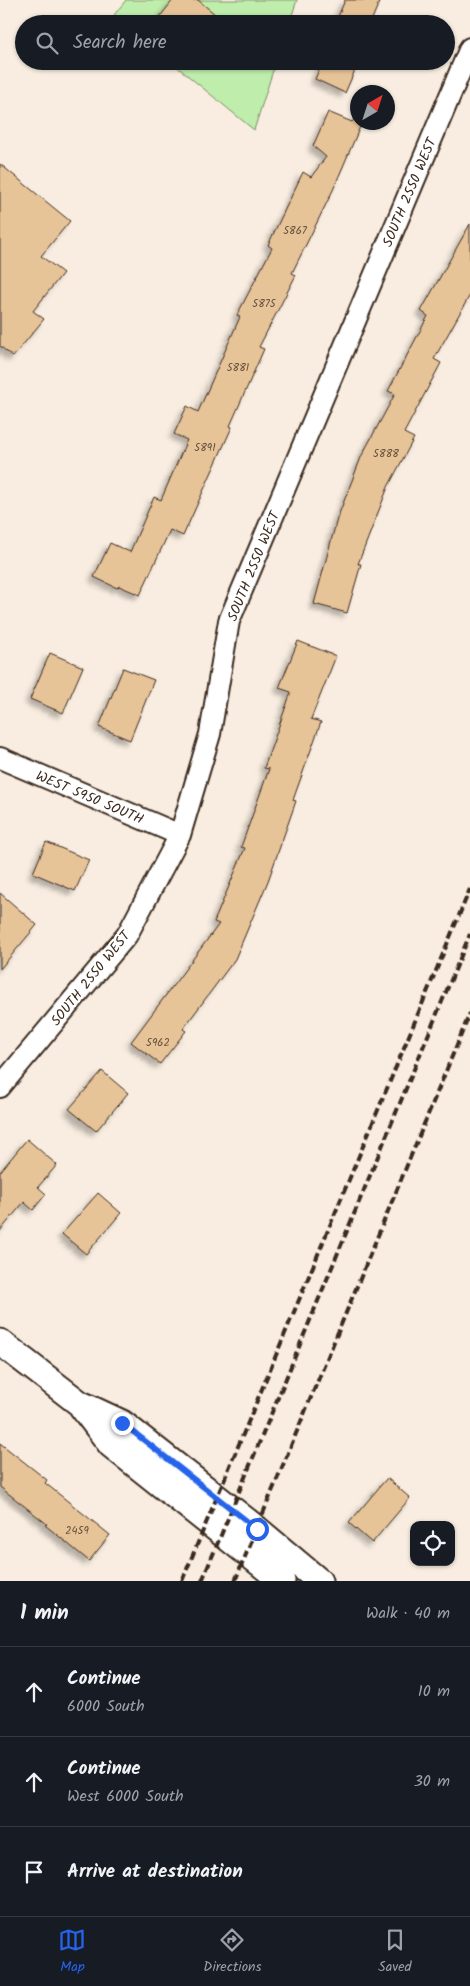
<!DOCTYPE html>
<meta charset="utf-8">
<style>
:root{--surface:#171b24;--page:#242831;--text:#f1f3f6;--muted:#9ea1a6;--line:#363941;--accent:#2563eb}
body{margin:0;font-family:Kalam,sans-serif;background:var(--page);color:var(--text)}
.controls{position:absolute;right:15px;bottom:15px;display:grid;overflow:hidden;border-radius:10px;box-shadow:0 1px 4px #0004}
.controls button{width:45px;height:45px;display:grid;place-items:center;padding:0;border:0;border-bottom:1px solid var(--line);background:var(--surface);color:var(--text);font:25px sans-serif}
.compass{position:absolute;left:350px;top:85px;width:45px;height:45px;border-radius:50%;background:var(--surface);box-shadow:0 1px 4px #0004;rotate:39deg}
.stop{position:absolute;width:15px;height:15px;margin:-11px;border:4px solid #2563eb;border-radius:50%;background:#fff}
.stop.end{background:#2563eb;border-color:#fff;box-shadow:0 1px 5px #0008}
.list{margin:0;padding:0;list-style:none}
h2{display:flex;justify-content:space-between;align-items:center;height:65px;margin:0;padding:0 20px;font-size:21px}
h2 small{font-size:16px;font-weight:400;color:var(--muted)}
.list li{display:grid;grid-template-columns:32px 1fr auto;gap:15px;align-items:center;box-sizing:border-box;height:90px;padding:0 20px;border-top:1px solid var(--line)}
.list b{display:block;font-size:19px;white-space:nowrap}
.list p{margin:0;font-size:16px;white-space:nowrap;color:var(--muted)}
.list em{font-size:16px;font-style:normal;color:var(--muted)}
.icon{flex:none;width:28px;height:28px;fill:none;stroke:currentColor;stroke-width:2;stroke-linecap:round;stroke-linejoin:round}
.map{position:relative;flex:none;width:470px;height:1581px;overflow:hidden}
.search{position:absolute;background:var(--surface);box-shadow:0 1px 4px #0004;left:15px;right:15px;top:15px;height:55px;display:flex;align-items:center;gap:12px;box-sizing:border-box;padding:0 18px;border-radius:28px;color:var(--muted);font-size:19px}
.sheet{height:335px;background:var(--surface)}
nav{display:flex;justify-content:space-around;align-items:center;box-sizing:border-box;height:70px;border-top:1px solid var(--line);background:var(--surface);font-size:14px;color:var(--muted)}
nav a{display:grid;justify-items:center;gap:2px}
nav .on{color:var(--accent)}
.map>svg:first-child{display:block}
.green{fill:#beedac;stroke:#7c8c65}
.building{fill:#e7c398;stroke:#3b2a1e;filter:url(#shadow)}
.lines{fill:none;stroke-linecap:round;stroke-linejoin:round}
.minor-casing{stroke:#3b2a1e;stroke-width:24}
.tertiary-casing{stroke:#3b2a1e;stroke-width:29}
.minor{stroke:#fff;stroke-width:20}
.tertiary{stroke:#fff;stroke-width:25}
.rail{stroke:#3b2a1e;stroke-width:4;stroke-dasharray:8 4;stroke-linecap:butt}
.route{stroke:#2563eb;stroke-width:6}
.labels{text-anchor:middle;stroke-width:4.5;stroke-linejoin:round;paint-order:stroke}
.number-label{font-size:11px;fill:#66503c}
.street-label{font-size:14px;fill:#3b2a1e;stroke:#fff}
</style>
<div class="map">
<svg width="470" height="1581" viewBox="0 0 470 1581">
<defs>
<filter id="shadow"><feDropShadow dx="-4.5" dy="4.5" stdDeviation="2.5" flood-color="#0004"/></filter>
</defs>
<rect width="100%" height="100%" fill="#f8ede0"/>
<filter id="ink" filterUnits="userSpaceOnUse"><feTurbulence type="fractalNoise" baseFrequency=".02" numOctaves="2"/><feDisplacementMap in="SourceGraphic" scale="10" xChannelSelector="R" yChannelSelector="G"/><feConvolveMatrix kernelMatrix="1 2 1 2 8 2 1 2 1" color-interpolation-filters="sRGB"/></filter>
<g filter="url(#ink)">
<path class="green" d="M126,0H297L289,24H124L114,15Z
M170,61H276L254,130Z"/>
<path class="building" d="M173,0H198L227,24H166L159,18Z
M345,0H380L370,24H335Z
M323,61H359L345,93L315,79Z
M328,112L352,122L356,117L358,118V122H362L333,190L292,273L296,275L259,347L264,349L230,426L232,427L183,536L170,530L140,595L119,586L117,588L94,577L110,543L130,552L154,497L161,500L187,440L174,434L187,406L198,412L240,317L237,315L272,248L268,245L303,172L311,177L326,157L313,146Z
M0,164L70,221L41,256L63,273L33,311L44,319L13,357L0,346Z
M470,224V295L434,359L441,363L404,433L414,438L388,487L358,564H361L347,613L314,604L337,519L362,455L395,394L388,391L428,316L421,311Z
M298,641L336,656L311,719L321,722L293,800L296,801L268,881L235,959L183,1029L186,1031L160,1064L131,1042L219,924L214,922L245,848L241,847L269,769L264,768L291,692L279,688Z
M50,653L83,667L63,713L30,699Z
M123,668L154,680L130,740L99,727Z
M46,842L89,860L75,891L33,873Z
M0,893L37,925L0,969Z
M102,1071L128,1093L96,1131L69,1109Z
M27,1139L57,1165L38,1187L46,1194L33,1210L24,1202L0,1231V1172Z
M98,1193L121,1213L86,1254L62,1234Z
M0,1443L47,1480L45,1483L110,1535L89,1561L45,1525L47,1524L0,1487Z
M387,1478L410,1498L372,1543L349,1523Z"/>
<g class="lines">
<g class="minor-casing">
<path id="minor" d="M0,758L180,835
M0,1087L127,935L180,835L210,734L229,621L470,48"/>
</g>
<g class="tertiary-casing">
<path id="tertiary" d="M0,1342L79,1403L122,1423L257,1529L319,1581
M82,1407L111,1445L282,1581"/>
</g>
<use href="#minor" class="minor"/>
<use href="#tertiary" class="tertiary"/>
<path class="rail" d="M182,1581L470,889
M202,1581L470,934
M235,1581L470,1013"/>
</g>
</g>
<g class="lines" filter="url(#ink)">
<path class="route" d="M122,1423L257,1529"/>
</g>
<g class="labels">
<g class="number-label">
<text x="295" y="234">5867</text>
<text x="264" y="307">5875</text>
<text x="238" y="371">5881</text>
<text x="205" y="451">5891</text>
<text x="386" y="457">5888</text>
<text x="158" y="1046">5962</text>
<text x="77" y="1534">2459</text>
</g>
<g class="street-label">
<text transform="translate(409 192) rotate(-67)" y="5">SOUTH 2550 WEST</text>
<text transform="translate(253 566) rotate(-68)" y="5">SOUTH 2550 WEST</text>
<text transform="translate(90 797) rotate(23)" y="5">WEST 5950 SOUTH</text>
<text transform="translate(90 978) rotate(-51)" y="5">SOUTH 2550 WEST</text>
</g>
</g>
</svg>
<div class="controls">
<button><svg class="icon" aria-label="locate" viewBox="0 0 24 24"><circle cx="12" cy="12" r="6"/><path d="M12 2v4M12 18v4M2 12h4M18 12h4"/></svg></button>
</div>
<svg class="compass" viewBox="-18 -18 36 36"><path d="M0-13l5 13h-10z" fill="#e53935"/><path d="M0 13l5-13h-10z" fill="#9ea1a6"/></svg>
<div class="stop" style="left:257px;top:1529px"></div>
<div class="stop end" style="left:122px;top:1423px"></div>
<div class="search"><svg class="icon" aria-label="search" viewBox="0 0 24 24"><circle cx="10" cy="10" r="6"/><path d="M15 15l6 6"/></svg>Search here</div>
</div>
<section class="sheet">
<h2>1 min<small>Walk · 40 m</small></h2>
<ul class="list">
<li><svg class="icon" aria-label="ahead" viewBox="0 0 24 24"><path d="M12 20V5M6 11l6-6 6 6"/></svg><div><b>Continue</b><p>6000 South</p></div><em>10 m</em></li>
<li><svg class="icon" aria-label="ahead" viewBox="0 0 24 24"><path d="M12 20V5M6 11l6-6 6 6"/></svg><div><b>Continue</b><p>West 6000 South</p></div><em>30 m</em></li>
<li><svg class="icon" aria-label="arrive" viewBox="0 0 24 24"><path d="M6 21V4h12l-3 4 3 4H6"/></svg><div><b>Arrive at destination</b></div></li>
</ul>
</section>
<nav>
<a class="on"><svg class="icon" aria-label="map" viewBox="0 0 24 24"><path d="M3 6l6-2 6 2 6-2v14l-6 2-6-2-6 2zM9 4v14M15 6v14"/></svg>Map</a>
<a><svg class="icon" aria-label="directions" viewBox="0 0 24 24"><path d="M12 3l9 9-9 9-9-9zM9 14v-3h6M13 9l2 2-2 2"/></svg>Directions</a>
<a><svg class="icon" aria-label="saved" viewBox="0 0 24 24"><path d="M7 4h10v16l-5-4-5 4z"/></svg>Saved</a>
</nav>
